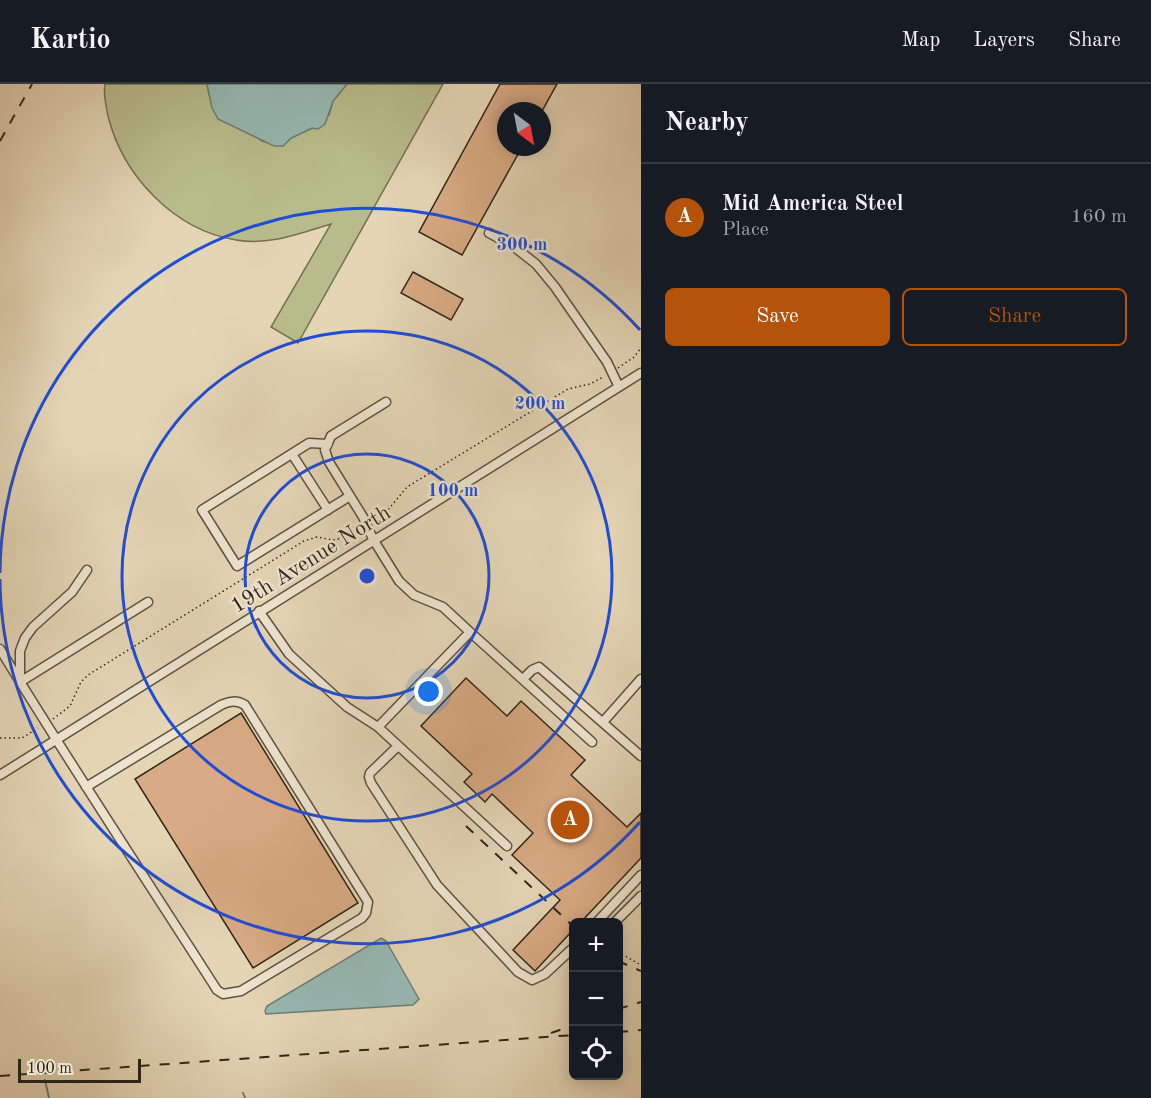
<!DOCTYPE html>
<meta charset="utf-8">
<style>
:root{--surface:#171b24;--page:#242831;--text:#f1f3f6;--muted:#9ea1a6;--line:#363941;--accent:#b45309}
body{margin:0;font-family:"Old Standard TT",serif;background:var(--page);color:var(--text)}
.controls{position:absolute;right:18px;bottom:18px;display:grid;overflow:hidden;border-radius:9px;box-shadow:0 3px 15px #0003}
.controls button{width:54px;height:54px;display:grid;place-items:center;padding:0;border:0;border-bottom:2px solid var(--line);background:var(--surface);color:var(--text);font:30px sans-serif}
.compass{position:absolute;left:497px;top:18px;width:54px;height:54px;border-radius:50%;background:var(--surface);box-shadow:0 3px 15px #0003;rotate:148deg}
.scale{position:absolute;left:18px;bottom:15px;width:123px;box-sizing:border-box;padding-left:6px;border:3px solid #302519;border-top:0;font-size:16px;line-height:21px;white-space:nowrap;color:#302519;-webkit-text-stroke:4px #ede4cf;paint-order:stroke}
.you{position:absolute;left:429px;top:608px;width:21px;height:21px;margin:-15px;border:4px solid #fff;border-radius:50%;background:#1a73e8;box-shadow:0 0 0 9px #1a73e833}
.badge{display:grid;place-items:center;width:39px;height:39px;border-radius:50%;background:var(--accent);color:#fff;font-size:20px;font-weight:700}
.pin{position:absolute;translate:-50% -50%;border:3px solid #fff;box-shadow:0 2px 6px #0006}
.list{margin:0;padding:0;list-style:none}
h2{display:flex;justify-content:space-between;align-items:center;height:78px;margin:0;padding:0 24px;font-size:26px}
h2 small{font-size:20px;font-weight:400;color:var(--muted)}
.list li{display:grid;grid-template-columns:39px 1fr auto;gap:18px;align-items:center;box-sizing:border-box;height:108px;padding:0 24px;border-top:2px solid var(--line)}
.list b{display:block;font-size:22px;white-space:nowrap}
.list p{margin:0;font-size:20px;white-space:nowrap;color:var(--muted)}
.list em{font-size:20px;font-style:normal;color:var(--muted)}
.actions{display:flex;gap:12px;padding:18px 24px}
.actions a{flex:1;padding:14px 0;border:2px solid var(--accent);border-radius:9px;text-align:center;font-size:21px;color:var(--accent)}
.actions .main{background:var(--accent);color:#fff}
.icon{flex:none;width:33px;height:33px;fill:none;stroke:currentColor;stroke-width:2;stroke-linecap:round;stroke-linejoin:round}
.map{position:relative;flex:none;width:641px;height:1014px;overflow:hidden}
header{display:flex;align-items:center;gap:36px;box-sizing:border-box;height:84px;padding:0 30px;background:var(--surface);border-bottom:2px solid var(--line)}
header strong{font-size:28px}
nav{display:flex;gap:33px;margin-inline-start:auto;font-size:21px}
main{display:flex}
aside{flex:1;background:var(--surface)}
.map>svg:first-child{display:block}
.green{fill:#b8bc8b;stroke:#747052;stroke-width:1.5}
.water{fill:#96b8b3;stroke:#6d7d75;stroke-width:1.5}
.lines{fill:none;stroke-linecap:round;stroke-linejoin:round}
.stream{stroke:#6d7d75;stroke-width:2}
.building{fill:#d9aa83;stroke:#302519;stroke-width:1.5}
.minor-casing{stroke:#5d5140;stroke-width:11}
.path{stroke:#302519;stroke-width:1.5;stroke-dasharray:1.5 3;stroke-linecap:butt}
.minor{stroke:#ede4cf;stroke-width:8}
.rail{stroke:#302519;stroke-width:2;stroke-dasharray:10 10;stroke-linecap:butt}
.ring{fill:none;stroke:#1d4ed8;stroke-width:3}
.labels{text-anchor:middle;stroke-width:5;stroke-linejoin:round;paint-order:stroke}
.street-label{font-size:22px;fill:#302519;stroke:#ede4cf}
.centre{fill:#1d4ed8;stroke:#ede4cf;stroke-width:3}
.ring-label{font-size:18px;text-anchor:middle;font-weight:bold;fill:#1d4ed8;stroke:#ede4cf;stroke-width:5;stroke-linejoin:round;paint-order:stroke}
</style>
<header>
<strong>Kartio</strong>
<nav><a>Map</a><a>Layers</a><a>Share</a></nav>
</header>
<main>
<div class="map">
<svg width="641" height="1014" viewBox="0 0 641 1014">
<rect width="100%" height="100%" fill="#e4d5b5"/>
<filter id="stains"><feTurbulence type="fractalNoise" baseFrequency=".00333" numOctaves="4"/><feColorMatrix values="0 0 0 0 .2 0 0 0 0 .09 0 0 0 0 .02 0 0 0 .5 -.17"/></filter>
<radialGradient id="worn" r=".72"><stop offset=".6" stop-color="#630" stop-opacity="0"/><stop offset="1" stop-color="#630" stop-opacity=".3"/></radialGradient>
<path class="green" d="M105,0H207L209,10L218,35L255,51L262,57L283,62L291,54L312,44L329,31L333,17L347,0H443L298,259L271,243L331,140C300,149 270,162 236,156C174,146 123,92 108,32C106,21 103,11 105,0Z"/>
<path class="water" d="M207,0H347L333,17L325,40L318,45L312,44L291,54L283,62H274L218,35L212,24Z
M381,854L386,857L419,915L413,921L266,930L265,927L267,922Z"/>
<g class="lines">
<path class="stream" d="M45,996L49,1014
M243,1009L245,1014"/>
</g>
<path class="building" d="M500,0H557L542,27H506V63H522L462,171L419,148Z
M413,188L463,215L451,236L401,209Z
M466,594L507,632L521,617L585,676L571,691L627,743L641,729V774L581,838H573V846L535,887L513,866L560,816L512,771L533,749L492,710L485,718L464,698L472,690L421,642Z
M241,629L358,819L253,884L135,695Z"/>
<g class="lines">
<g class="minor-casing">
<path id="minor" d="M489,149L513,162L536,180L555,203L607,278L619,303
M328,360L309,359L202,426L237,482L350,412
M292,370L328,426
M259,527L289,570L347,623L378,643L470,548L443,523L414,511L399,497L373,455L363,433L329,378L325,366L331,352L386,318
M470,548L592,658
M0,565C70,680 144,792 217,906L223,910L241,907L362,834L366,829L368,818L245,621C237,616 230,617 221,621L86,703
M523,595L532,586L539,583L641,672
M20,598L148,518
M20,598V567L25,554L33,543L72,508L87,486
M603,638L641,595
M378,643L507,762
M398,662L370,689L369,693L371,699L437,801L518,888L532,896L545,890L574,863
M0,691L641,289
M597,838L641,791
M615,838L641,812"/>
</g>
<path class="path" d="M618,284L634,273L641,264
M373,435L387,427L407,403L568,305L590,300L603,293
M53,635L70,622L81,598L88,591L304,457L317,453L333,456L343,454L359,444
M0,654H22L38,644
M618,868L641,881"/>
<use href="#minor" class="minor"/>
<path class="rail" d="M0,57L32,0
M466,742L574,843
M618,877L641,887
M618,925L641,918
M618,948L641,946
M551,949L574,941
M0,992L574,951"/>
</g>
<g class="ring">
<circle cx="367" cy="492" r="122"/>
<circle cx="367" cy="492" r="245"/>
<path d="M640 738A367 367 0 0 1 0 495M0 489A367 367 0 0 1 640 246"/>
</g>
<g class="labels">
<g class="street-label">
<text transform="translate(310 474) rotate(-32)" y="8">19th Avenue North</text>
</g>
</g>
<circle cx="367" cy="492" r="9" class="centre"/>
<g class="ring-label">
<text x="522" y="166">300 m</text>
<text x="540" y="325">200 m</text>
<text x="453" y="412">100 m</text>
</g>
<rect width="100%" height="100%" filter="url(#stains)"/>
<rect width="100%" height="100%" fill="url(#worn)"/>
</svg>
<div class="controls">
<button>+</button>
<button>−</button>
<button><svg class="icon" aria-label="locate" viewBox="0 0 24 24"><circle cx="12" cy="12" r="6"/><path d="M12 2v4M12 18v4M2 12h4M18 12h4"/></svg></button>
</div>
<svg class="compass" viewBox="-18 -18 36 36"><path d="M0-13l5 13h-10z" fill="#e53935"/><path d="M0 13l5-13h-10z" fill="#9ea1a6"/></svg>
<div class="scale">100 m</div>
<div class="you"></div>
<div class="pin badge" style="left:570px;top:736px">A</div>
</div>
<aside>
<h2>Nearby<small></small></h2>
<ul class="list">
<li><span class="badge">A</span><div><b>Mid America Steel</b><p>Place</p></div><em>160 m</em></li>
</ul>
<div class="actions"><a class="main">Save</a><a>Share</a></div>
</aside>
</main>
